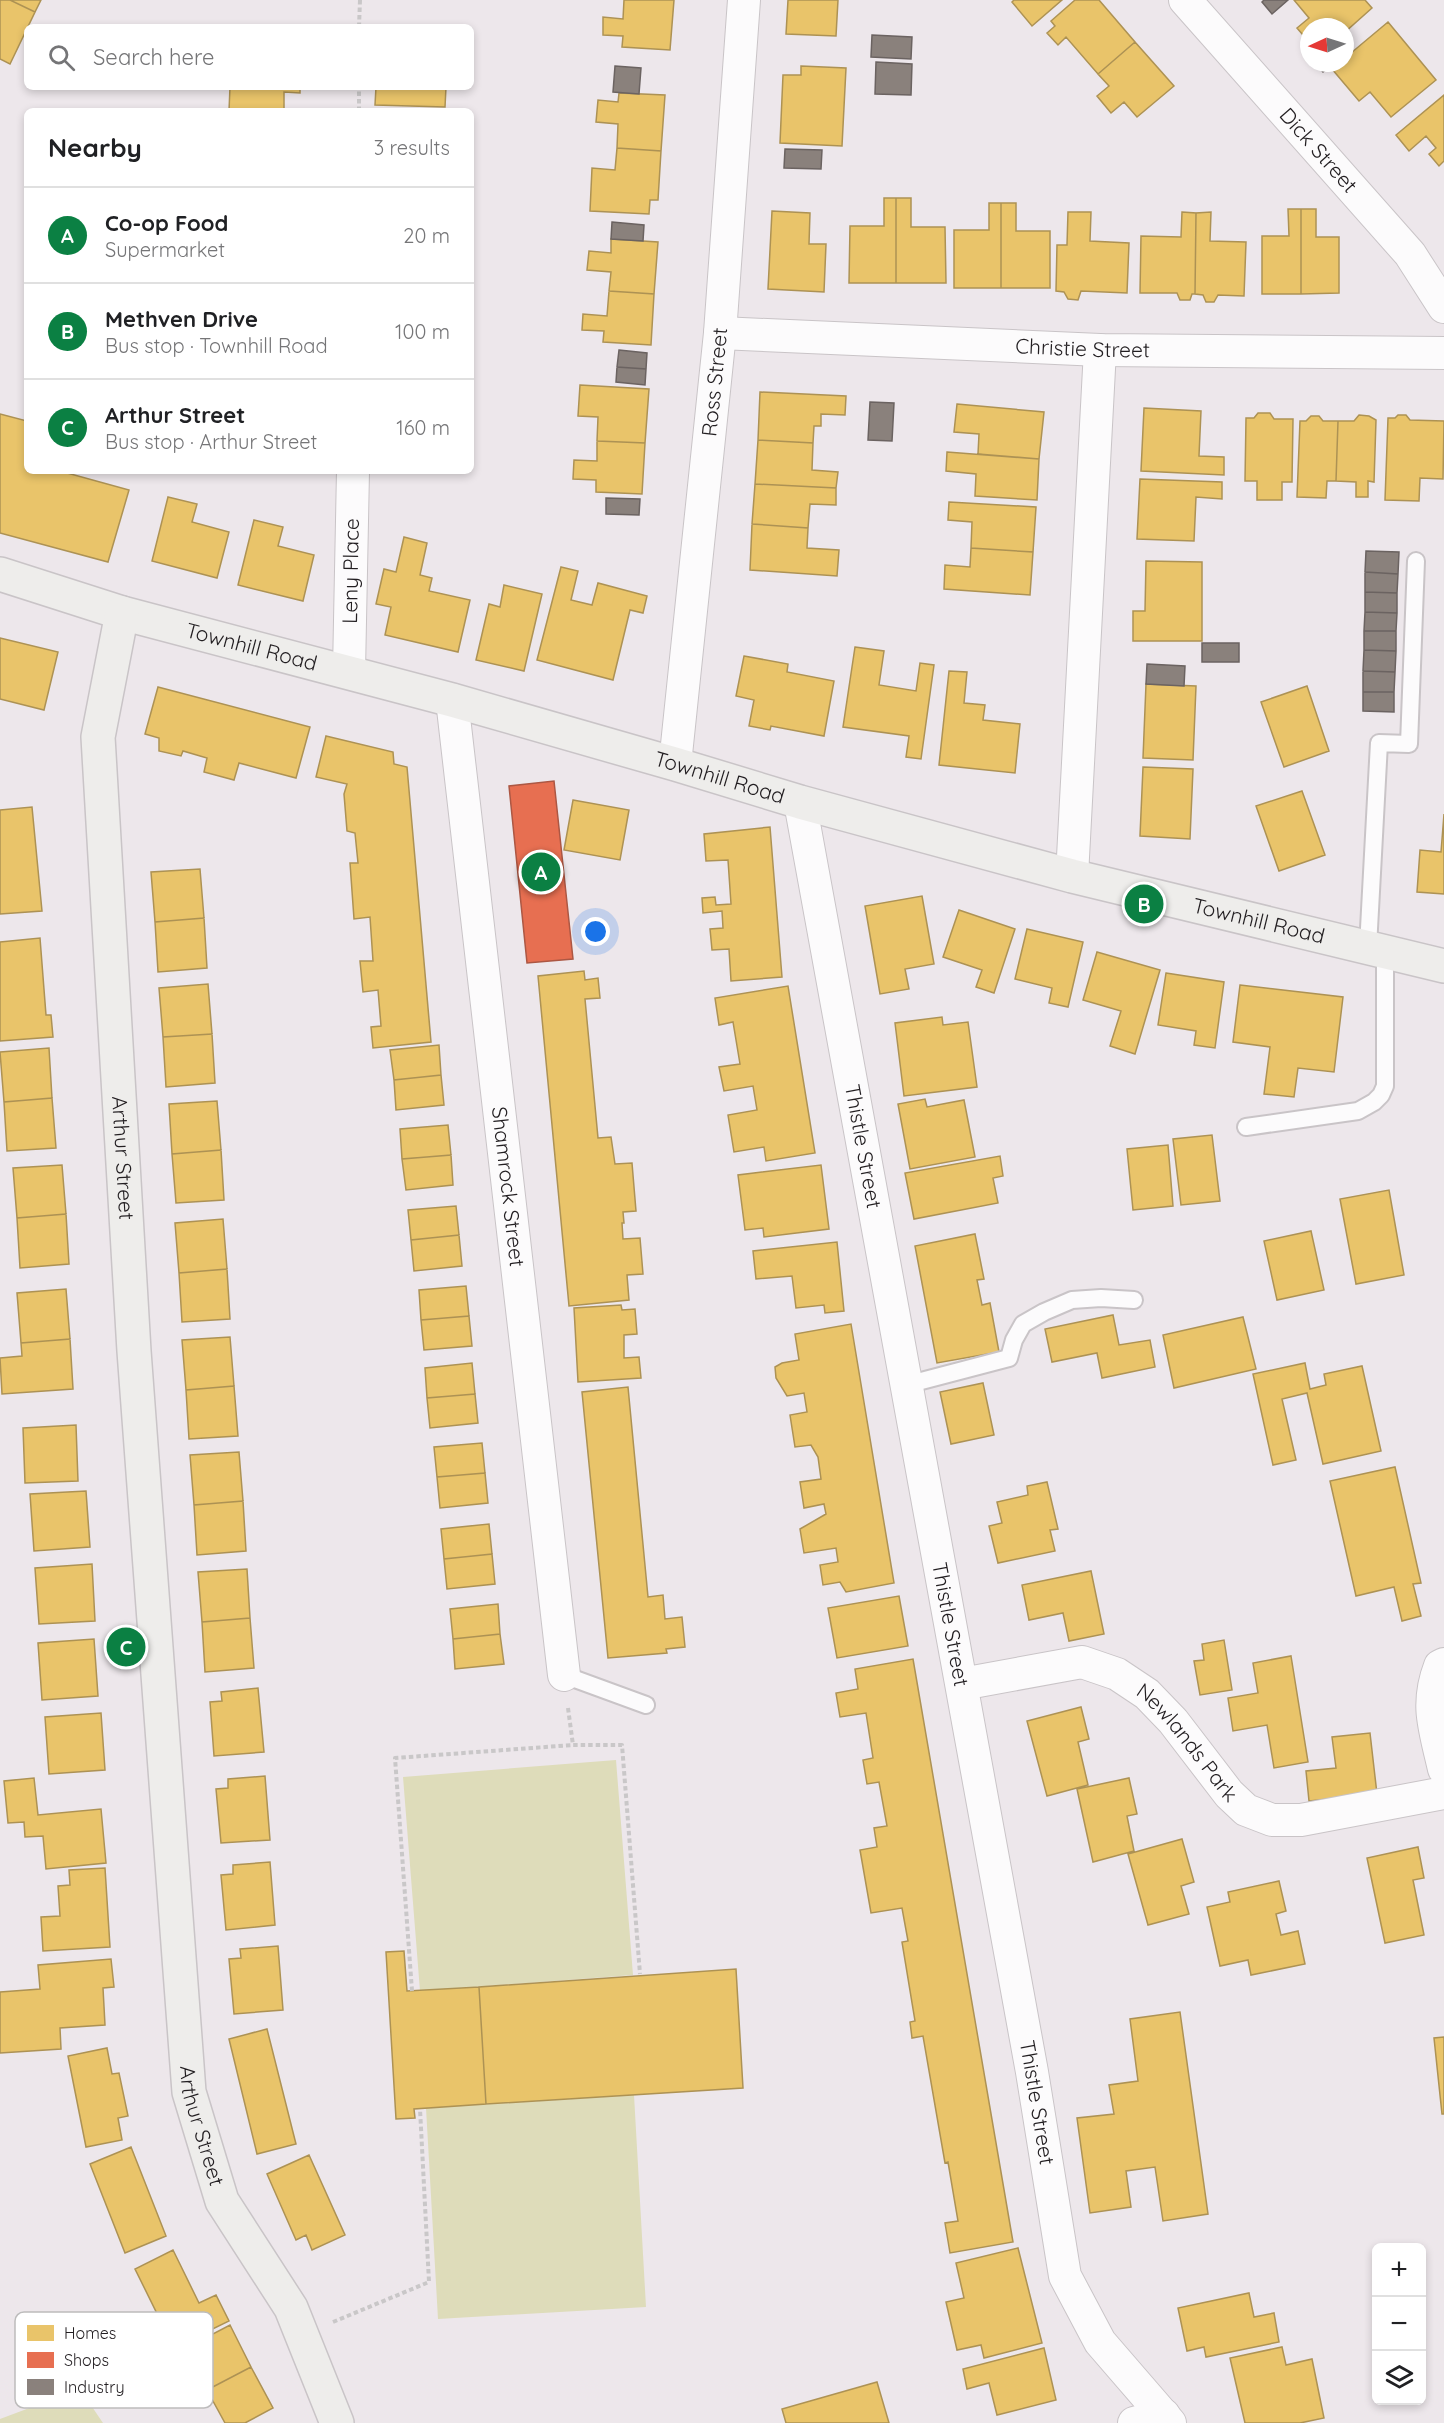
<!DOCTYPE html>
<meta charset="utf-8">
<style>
:root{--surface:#fff;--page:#f2f2f2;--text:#202124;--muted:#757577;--line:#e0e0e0;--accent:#0b8043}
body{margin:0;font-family:Quicksand,sans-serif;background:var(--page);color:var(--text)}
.controls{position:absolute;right:18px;bottom:18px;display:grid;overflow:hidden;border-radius:9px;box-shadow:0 3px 9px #0003}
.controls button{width:54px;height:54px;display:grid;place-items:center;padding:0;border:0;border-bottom:2px solid var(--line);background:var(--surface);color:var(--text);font:30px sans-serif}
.compass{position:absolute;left:1300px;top:18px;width:54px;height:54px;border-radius:50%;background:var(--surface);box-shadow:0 3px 9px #0003;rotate:266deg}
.you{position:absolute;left:596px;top:932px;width:21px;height:21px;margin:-15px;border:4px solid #fff;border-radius:50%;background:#1a73e8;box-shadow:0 0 0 9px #1a73e833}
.badge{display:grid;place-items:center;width:39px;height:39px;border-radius:50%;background:var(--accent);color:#fff;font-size:20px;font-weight:700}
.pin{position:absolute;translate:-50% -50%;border:3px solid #fff;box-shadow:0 2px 6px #0006}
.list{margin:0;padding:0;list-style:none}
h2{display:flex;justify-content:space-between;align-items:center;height:78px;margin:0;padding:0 24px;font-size:26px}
h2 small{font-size:20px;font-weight:400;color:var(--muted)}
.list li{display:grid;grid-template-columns:39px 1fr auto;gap:18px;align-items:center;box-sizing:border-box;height:96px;padding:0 24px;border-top:2px solid var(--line)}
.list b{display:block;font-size:22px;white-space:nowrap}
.list p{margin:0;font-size:20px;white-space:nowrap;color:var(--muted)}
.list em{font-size:20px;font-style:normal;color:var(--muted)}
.icon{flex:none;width:33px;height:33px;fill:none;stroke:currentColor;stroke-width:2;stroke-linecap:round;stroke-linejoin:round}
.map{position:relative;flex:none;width:1444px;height:2423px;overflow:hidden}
.search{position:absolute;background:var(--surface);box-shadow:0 3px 9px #0003;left:24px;top:24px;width:450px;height:66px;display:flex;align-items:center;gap:15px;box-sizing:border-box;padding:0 21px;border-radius:9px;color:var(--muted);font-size:22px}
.panel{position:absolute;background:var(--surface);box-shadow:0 3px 9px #0003;left:24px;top:108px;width:450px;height:366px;border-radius:9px}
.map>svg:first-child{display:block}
.green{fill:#dedcba}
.homes{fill:#e9c46a;stroke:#ad9254;stroke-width:1.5}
.shops{fill:#e76f51;stroke:#ac5743;stroke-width:1.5}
.industry{fill:#8a817c;stroke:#6b6361;stroke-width:1.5}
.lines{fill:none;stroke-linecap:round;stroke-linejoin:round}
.lane-casing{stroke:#c9c4c7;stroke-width:20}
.street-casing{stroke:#c9c4c7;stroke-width:34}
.secondary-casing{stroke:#c9c4c7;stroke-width:36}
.path{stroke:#c9c7c8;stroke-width:4;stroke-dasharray:4.5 3;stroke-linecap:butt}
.lane{stroke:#fcfbfc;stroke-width:16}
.street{stroke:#fcfbfc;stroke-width:32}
.secondary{stroke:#eeedeb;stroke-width:33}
.labels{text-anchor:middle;stroke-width:6;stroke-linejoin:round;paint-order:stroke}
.street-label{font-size:21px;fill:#221e21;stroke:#fff}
.key{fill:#fff;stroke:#bdbcbc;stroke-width:1.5}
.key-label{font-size:16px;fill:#221e21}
</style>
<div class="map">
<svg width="1444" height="2423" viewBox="0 0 1444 2423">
<rect width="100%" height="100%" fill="#ede7eb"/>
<path class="green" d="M616,1760L633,1975L420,1991L403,1777Z
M634,2095L646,2307L438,2319L426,2108Z
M80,2389L103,2423H0V2419Z"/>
<path class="homes" d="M0,0H10L35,12L10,64L0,59Z
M10,0H41L35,12Z
M624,0H674L670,50L622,47L623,36L603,35V17L623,19Z
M788,0H838L836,36L786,34Z
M1014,0H1062L1032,26L1012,2Z
M1075,0H1099L1135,42L1098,74L1066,37L1058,45L1047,33L1055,26L1051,21Z
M1294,0H1365L1372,8L1345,32V27H1309V42L1297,28L1309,18Z
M1388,22L1436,80L1391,117L1370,92L1359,101L1332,69L1339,63H1345V58Z
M1135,42L1174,86L1137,117L1124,102L1111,113L1097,96L1109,86L1098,74Z
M801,66L846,68L842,146L780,143L783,75H801Z
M230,87H300V93L284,92V111H229Z
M376,87H446L445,107L375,105Z
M619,93L665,95L661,151L617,148L618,124L596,122L598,100L618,102Z
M1444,95V161L1439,166L1429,154L1436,148L1426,136L1409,151L1396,135Z
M617,148L661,151L658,200H650L649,214L590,211L592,168L615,170Z
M884,198H896V283H849L850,226H884Z
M896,198H911V227H945L946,283H896Z
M989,203H1001V288H954V230H989Z
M1001,203H1016V231H1050V288H1001Z
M1288,209H1301V294H1262V236H1289Z
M1301,209H1316V237H1339V293L1301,294Z
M772,211L810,213L809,244H826L824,292L768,289Z
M1068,212H1091L1090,241L1129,243L1127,293L1081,291L1078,300L1068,299L1064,292L1056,291L1057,245H1067Z
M1182,212L1196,213L1195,294H1192L1190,300H1180L1177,293H1140L1141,236L1181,237Z
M1211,212L1210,241L1246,242L1244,296L1218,295L1214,302H1206L1203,295L1195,294L1196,213Z
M611,239L658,242L654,294L609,291L611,272L587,270L589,251L611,253Z
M609,291L654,294L651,345L603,342L604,331L582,330L583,314L607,316Z
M580,385L649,389L645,443L597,441L598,417L578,416Z
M760,392L846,396L845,415L821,414V426H814L813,443L758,440Z
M957,404L1044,412L1039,459L978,454L979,434L954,432Z
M1144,408L1201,411L1199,456L1224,457V475L1141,471Z
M1258,413H1270L1274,419H1293L1292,482H1282V500H1257V481H1245L1246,418H1254Z
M0,414L27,421V471H60L129,490L108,562L0,533Z
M1359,415L1369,416L1376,420L1374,482L1368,481V497H1356V482L1336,481L1338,421H1354Z
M1398,415H1406L1410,420L1444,421L1443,479L1420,478L1419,501L1385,500L1388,418H1395Z
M1311,416H1319L1323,421H1338L1336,481H1327L1326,498L1297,497L1300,421H1306Z
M758,440L813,443L812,470L838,472L836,488L755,484Z
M597,441L645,443L642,494L596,492V480L573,479L574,460L597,461Z
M947,452L1039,459L1037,500L975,496L976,474L946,471Z
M1140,479L1222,482V499L1196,497L1194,541L1137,539Z
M755,484L836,488V505L810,504L808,528L752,524Z
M168,497L197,504L192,522L229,532L217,578L152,561Z
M949,502L1036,507L1033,552L971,548L972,522L948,520Z
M254,520L283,527L278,546L314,555L303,601L238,585Z
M752,524L808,528L807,548L839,550L837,576L750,570Z
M404,537L427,543L420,575L432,578L429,591L470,600L458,652L385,635L391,607L376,604L384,569L396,572Z
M971,548L1033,552L1030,595L944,589L945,565L970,567Z
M1146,561L1202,562V641H1133V611H1145Z
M561,567L578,571L571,600L592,605L598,583L647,596L643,613L630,610L613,680L537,660Z
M504,585L542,594L524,671L476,660L489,604L500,607Z
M0,638L58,652L44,710L0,699Z
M855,647L884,651L879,685L916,691L920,663L934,665L921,759L906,757L909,736L843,727Z
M744,656L788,664L787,672L834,681L824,736L771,726L770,730L749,726L754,700L736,696Z
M949,671L967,672L964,703L985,705L983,720L1020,724L1015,773L939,765Z
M1146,684L1196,686L1193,760L1143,758Z
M1307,686L1329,751L1284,767L1261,702Z
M158,687L310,727L296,778L239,763L234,780L204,772L207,758L183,751L181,756L159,751V738L145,734Z
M326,736L393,752L394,764L407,767L431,1042L373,1048L371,1027L381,1026L378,990L363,992L360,961H373L370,917L354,919L350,863H358L355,833L347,831L344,794L347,784L316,777Z
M1143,767L1193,769L1190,839L1140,836Z
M1302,791L1325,855L1279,871L1256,806Z
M573,800L629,810L620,860L564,850Z
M32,807L42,911L0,914V810Z
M1444,814V894L1417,892L1420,850L1441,852Z
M770,827L782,977L731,981L729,949L712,950L710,929L723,928L722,911L703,913L702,898L715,897L716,905L731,904L728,860L706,861L704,834Z
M200,869L204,918L155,922L151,872Z
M922,896L934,964L905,969L909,989L880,994L865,906Z
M959,910L1015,929L994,993L976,987L982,970L943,957Z
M204,918L207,968L158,972L155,922Z
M1027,929L1083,942L1068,1007L1049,1003L1052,988L1015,979Z
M40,938L46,1015H51L53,1037L0,1041V942Z
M1097,952L1160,970L1135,1054L1110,1046L1121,1011L1083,1000Z
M584,971L585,980L598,978L600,998L585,999L598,1138L611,1137L615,1164L632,1163L636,1211L623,1212L624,1223H622L623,1239L640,1238L643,1274L627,1275L629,1300L569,1306L538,976Z
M1166,973L1224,982L1215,1048L1194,1045L1196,1031L1158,1025Z
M208,984L212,1034L163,1037L159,988Z
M1240,985L1343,997L1334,1072L1298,1068L1294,1097L1264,1094L1270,1047L1233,1042Z
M788,986L815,1153L766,1161L764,1147L734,1152L728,1115L757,1110L753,1086L724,1091L719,1067L740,1064L733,1022L719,1025L715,998Z
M942,1017L943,1025L968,1022L977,1087L904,1096L895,1023Z
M212,1034L215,1083L166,1087L163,1037Z
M439,1045L441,1075L394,1080L390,1050Z
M49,1048L52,1098L4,1102L0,1052Z
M441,1075L444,1105L396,1110L394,1080Z
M52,1098L56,1148L7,1151L4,1102Z
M925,1099L927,1107L964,1100L975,1157L910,1169L898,1104Z
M217,1101L221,1150L172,1154L169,1104Z
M448,1125L451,1155L402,1159L400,1129Z
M1212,1135L1220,1201L1181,1205L1173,1139Z
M1168,1145L1173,1206L1133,1210L1127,1149Z
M221,1150L224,1200L176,1203L172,1154Z
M451,1155L453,1185L406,1190L402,1159Z
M1000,1156L1003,1176L993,1178L998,1203L914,1219L905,1173Z
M62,1165L66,1214L17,1218L13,1168Z
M821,1165L829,1229L764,1237L763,1228L745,1230L738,1175Z
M1389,1190L1404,1275L1356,1284L1340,1199Z
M456,1206L459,1235L411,1240L408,1210Z
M66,1214L69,1264L20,1268L17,1218Z
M223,1219L227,1269L179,1273L175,1223Z
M1311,1231L1324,1290L1277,1300L1264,1241Z
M975,1234L984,1279L977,1280L982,1305L990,1303L999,1352L937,1363L915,1246Z
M459,1235L462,1266L414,1271L411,1240Z
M837,1242L844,1311L825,1313L824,1305L796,1308L792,1276L756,1279L753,1251Z
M227,1269L230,1319L182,1322L179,1273Z
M466,1286L469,1316L421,1320L419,1290Z
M66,1289L70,1339L21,1343L17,1293Z
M621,1305L622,1310L635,1309L637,1334L624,1335V1358L639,1357L641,1378L578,1382L574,1308Z
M1113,1315L1119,1345L1150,1340L1155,1367L1102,1378L1097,1353L1052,1362L1045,1329Z
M469,1316L472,1346L424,1350L421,1320Z
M1243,1317L1256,1369L1174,1388L1163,1335Z
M851,1324L894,1583L846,1592L840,1582L823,1585L820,1565L838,1562L836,1548L804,1553L800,1529L826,1514L824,1504L804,1508L800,1482L821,1479L818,1457L811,1445L795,1447L790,1415L807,1412L804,1393L787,1396L776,1378L775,1367L782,1363L799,1360L795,1334Z
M230,1337L234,1386L186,1390L182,1340Z
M70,1339L73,1389L2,1394L0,1358L22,1356L21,1343Z
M472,1363L475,1394L427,1398L425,1368Z
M1305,1363L1310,1389L1326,1385L1324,1374L1362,1366L1381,1451L1323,1464L1307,1393L1282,1399L1296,1460L1273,1465L1253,1374Z
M983,1383L994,1435L951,1444L940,1392Z
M234,1386L238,1436L189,1439L186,1390Z
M628,1387L648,1597L663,1595L665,1619L682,1617L685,1647L666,1649L667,1653L608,1658L582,1392Z
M475,1394L478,1423L430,1428L427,1398Z
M76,1425L78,1481L25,1483L23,1428Z
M482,1443L485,1473L437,1477L434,1447Z
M239,1452L243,1501L194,1505L190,1455Z
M1395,1467L1421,1583L1413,1584L1421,1616L1402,1621L1394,1587L1356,1596L1330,1481Z
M485,1473L488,1503L440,1508L437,1477Z
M1047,1482L1058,1529L1050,1530L1055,1551L998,1563L989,1526L1002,1523L997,1502L1028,1495L1027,1486Z
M86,1491L90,1547L34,1551L30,1494Z
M243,1501L246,1551L197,1555L194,1505Z
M489,1524L492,1554L444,1559L441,1529Z
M492,1554L495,1584L447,1589L444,1559Z
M92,1564L95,1621L39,1624L35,1568Z
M247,1569L250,1618L202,1622L198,1572Z
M1091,1571L1104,1634L1069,1641L1063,1613L1029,1620L1022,1585Z
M899,1596L908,1646L837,1658L828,1608Z
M498,1604L500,1634L453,1639L450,1609Z
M250,1618L254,1668L205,1672L202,1622Z
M500,1634L504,1664L455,1669L453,1639Z
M94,1639L98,1696L42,1700L38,1643Z
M1224,1640L1232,1690L1200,1695L1194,1661L1204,1660L1202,1644Z
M1291,1656L1308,1762L1274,1768L1267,1725L1233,1731L1228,1698L1258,1693L1253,1663Z
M913,1659L1013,2242L950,2253L945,2223L958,2221L948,2162L945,2163L923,2036L912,2038L910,2022L915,2021L902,1942L908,1941L902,1908L871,1913L860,1850L877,1847L874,1828L887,1826L879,1782L867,1784L863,1760L873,1758L866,1713L840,1717L836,1693L858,1689L855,1669Z
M258,1688L264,1752L214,1756L210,1702L222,1701L221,1692Z
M1081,1707L1089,1739L1078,1742L1088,1785L1047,1796L1027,1721Z
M101,1713L105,1770L49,1774L45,1717Z
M1370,1733L1377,1794L1309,1801L1306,1771L1336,1768L1332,1737Z
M265,1776L270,1840L221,1843L216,1789L228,1788V1779Z
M34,1778L38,1815L101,1809L106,1863L46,1869L43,1836L25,1837L24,1822L8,1823L4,1781Z
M1129,1778L1137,1814L1127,1816L1134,1851L1093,1862L1077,1789Z
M1182,1839L1194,1882L1181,1886L1189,1914L1148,1925L1128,1854Z
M1418,1847L1424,1878L1413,1880L1424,1935L1385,1943L1367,1858Z
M270,1862L275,1925L226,1930L221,1875L233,1874V1865Z
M105,1868L110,1947L43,1951L41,1917L60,1916L58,1886L70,1885L69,1870Z
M1279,1881L1286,1911L1276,1914L1281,1935L1298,1931L1305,1964L1251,1975L1248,1960L1220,1966L1207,1907L1230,1902L1228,1892Z
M278,1946L283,2010L234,2014L229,1959L241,1958L240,1949Z
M404,1951L407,1991L479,1987L486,2104L414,2109L415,2118L396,2119L386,1952Z
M111,1959L114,1987L103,1988L105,2025L60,2028L61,2049L0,2053V1992L40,1989L38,1965Z
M736,1969L743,2088L486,2104L479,1987Z
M1180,2012L1208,2214L1163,2221L1155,2167L1126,2171L1131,2207L1090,2213L1077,2118L1114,2114L1109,2085L1138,2081L1130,2019Z
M267,2029L296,2144L257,2154L229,2039Z
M1444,2037V2114H1442L1434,2038Z
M107,2048L112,2074L119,2073L128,2116L118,2118L122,2140L86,2147L68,2056Z
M131,2147L166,2236L125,2253L90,2164Z
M309,2155L345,2235L312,2250L306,2235L296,2240L267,2174Z
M1018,2248L1042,2343L984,2358L981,2345L957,2350L946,2302L964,2298L956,2263Z
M173,2250L199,2303L216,2295L229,2321L174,2348L135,2269Z
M1249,2293L1254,2317L1274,2313L1279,2342L1206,2357L1204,2347L1187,2351L1178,2308Z
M230,2325L251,2367L207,2390L186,2348Z
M1282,2347L1286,2365L1312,2359L1324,2418L1300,2423H1245L1230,2358Z
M1044,2348L1056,2400L997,2415L989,2383L967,2389L963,2369Z
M251,2367L273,2408L245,2423H225L207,2390Z
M877,2382L889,2423H786L782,2409Z"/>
<path class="shops" d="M554,781L573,959L527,963L509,786Z"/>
<path class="industry" d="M1264,0H1288L1272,14L1262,2Z
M872,35L912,37L911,59L871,57Z
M876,62L912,64L911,95L875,94Z
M1316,63H1334L1323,72Z
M615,66L641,68L639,94L613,92Z
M785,149L822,150L821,169L784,168Z
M612,222L644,225L643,241L611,239Z
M619,350L647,353L646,369L617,367Z
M617,367L646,369L645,385L616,382Z
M870,402L894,403L892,441L868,440Z
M606,498L640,499L639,515L606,514Z
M1366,551L1399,552L1398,574L1365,572Z
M1365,572L1398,574L1397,593L1365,592Z
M1365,592L1397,593V613L1365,612Z
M1365,612L1397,613L1396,631H1364Z
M1364,631H1396V651L1364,650Z
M1202,643H1239V662H1202Z
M1364,650L1396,651L1395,672L1363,671Z
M1147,664L1185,666L1184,686L1146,684Z
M1363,671L1395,672L1394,692H1363Z
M1363,692H1394V712L1363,711Z"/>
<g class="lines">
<g class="lane-casing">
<path id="lane" d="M1368,947L1379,743L1409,744L1416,561
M1246,1127L1358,1111L1374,1102L1381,1095L1385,1086V952
M906,1385L1009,1358L1014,1340L1023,1324L1044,1312L1072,1300L1101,1298L1134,1300
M564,1675L646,1705"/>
</g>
<g class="street-casing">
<g id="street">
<path id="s1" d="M1185,0L1410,254L1444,307"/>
<path id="s2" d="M720,333L1100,350L1444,353"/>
<path id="s3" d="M349,671L353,471"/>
<path id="s4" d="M452,700L564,1675"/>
<path id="s5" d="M675,764L720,333L744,0"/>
<path id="s6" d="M800,802L1032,2072L1065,2276L1100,2342L1170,2423"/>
<path d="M1072,876L1100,350"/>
<path d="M1444,1664L1440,1666C1425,1705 1435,1729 1444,1769"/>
<path id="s7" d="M962,1684L1082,1662L1117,1674L1147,1694L1173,1721L1229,1794L1246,1810L1272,1820H1301L1444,1793"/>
<path d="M1134,2423L1164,2415"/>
</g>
</g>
<g class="secondary-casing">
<g id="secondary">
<path id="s8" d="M0,574L122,613L452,700L675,764L800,802L1072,876L1444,966"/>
<path id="s9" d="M122,613L98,737L134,1351L189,2092L222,2201L291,2308L337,2423"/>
</g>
</g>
<path class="path" d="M359,27L360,0
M359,111V87
M568,1708L573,1745H622L640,1974
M412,1991L395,1758L573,1745
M333,2322L429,2282L420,2109"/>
<use href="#lane" class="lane"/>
<use href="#street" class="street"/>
<use href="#secondary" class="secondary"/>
</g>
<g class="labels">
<g class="street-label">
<text dy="7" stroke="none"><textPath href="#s1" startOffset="201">Dick Street</textPath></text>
<text dy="7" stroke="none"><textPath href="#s2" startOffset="363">Christie Street</textPath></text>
<text dy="7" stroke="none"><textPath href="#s5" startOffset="384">Ross Street</textPath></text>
<text dy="7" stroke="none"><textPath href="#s3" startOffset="100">Leny Place</textPath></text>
<text dy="7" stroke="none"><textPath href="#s8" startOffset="262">Townhill Road</textPath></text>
<text dy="7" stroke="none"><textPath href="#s8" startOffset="748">Townhill Road</textPath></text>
<text dy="7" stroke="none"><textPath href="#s8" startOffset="1306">Townhill Road</textPath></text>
<text dy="7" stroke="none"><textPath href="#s6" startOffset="350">Thistle Street</textPath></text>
<text dy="7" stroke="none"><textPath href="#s9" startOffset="548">Arthur Street</textPath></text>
<text dy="7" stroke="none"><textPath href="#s4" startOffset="490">Shamrock Street</textPath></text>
<text dy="7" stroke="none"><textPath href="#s6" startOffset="836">Thistle Street</textPath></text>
<text dy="7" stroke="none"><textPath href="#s7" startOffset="258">Newlands Park</textPath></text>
<text dy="7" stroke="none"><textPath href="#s6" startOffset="1322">Thistle Street</textPath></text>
<text dy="7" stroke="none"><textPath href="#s9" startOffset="1520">Arthur Street</textPath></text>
</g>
</g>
<rect x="15" y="2312" width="198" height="96" rx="9" class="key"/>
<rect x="27" y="2325" width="27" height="16" fill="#e9c46a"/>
<rect x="27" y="2352" width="27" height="16" fill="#e76f51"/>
<rect x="27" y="2379" width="27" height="16" fill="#8a817c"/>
<g class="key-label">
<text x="64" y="2339">Homes</text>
<text x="64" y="2366">Shops</text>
<text x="64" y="2393">Industry</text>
</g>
</svg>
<div class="controls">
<button>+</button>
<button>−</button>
<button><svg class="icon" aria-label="layers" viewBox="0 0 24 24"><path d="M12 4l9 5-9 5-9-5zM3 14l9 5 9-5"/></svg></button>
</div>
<svg class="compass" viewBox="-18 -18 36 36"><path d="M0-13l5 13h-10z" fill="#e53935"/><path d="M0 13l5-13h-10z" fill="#757577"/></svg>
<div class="you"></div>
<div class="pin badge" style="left:541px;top:872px">A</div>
<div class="pin badge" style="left:1144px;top:904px">B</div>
<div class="pin badge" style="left:126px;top:1647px">C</div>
<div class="search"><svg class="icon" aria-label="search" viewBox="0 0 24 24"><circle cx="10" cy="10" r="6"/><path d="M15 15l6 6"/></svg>Search here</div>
<section class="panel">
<h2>Nearby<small>3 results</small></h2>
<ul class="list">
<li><span class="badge">A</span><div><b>Co-op Food</b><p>Supermarket</p></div><em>20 m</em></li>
<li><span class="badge">B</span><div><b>Methven Drive</b><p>Bus stop · Townhill Road</p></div><em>100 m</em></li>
<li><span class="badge">C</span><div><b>Arthur Street</b><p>Bus stop · Arthur Street</p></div><em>160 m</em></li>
</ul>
</section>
</div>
